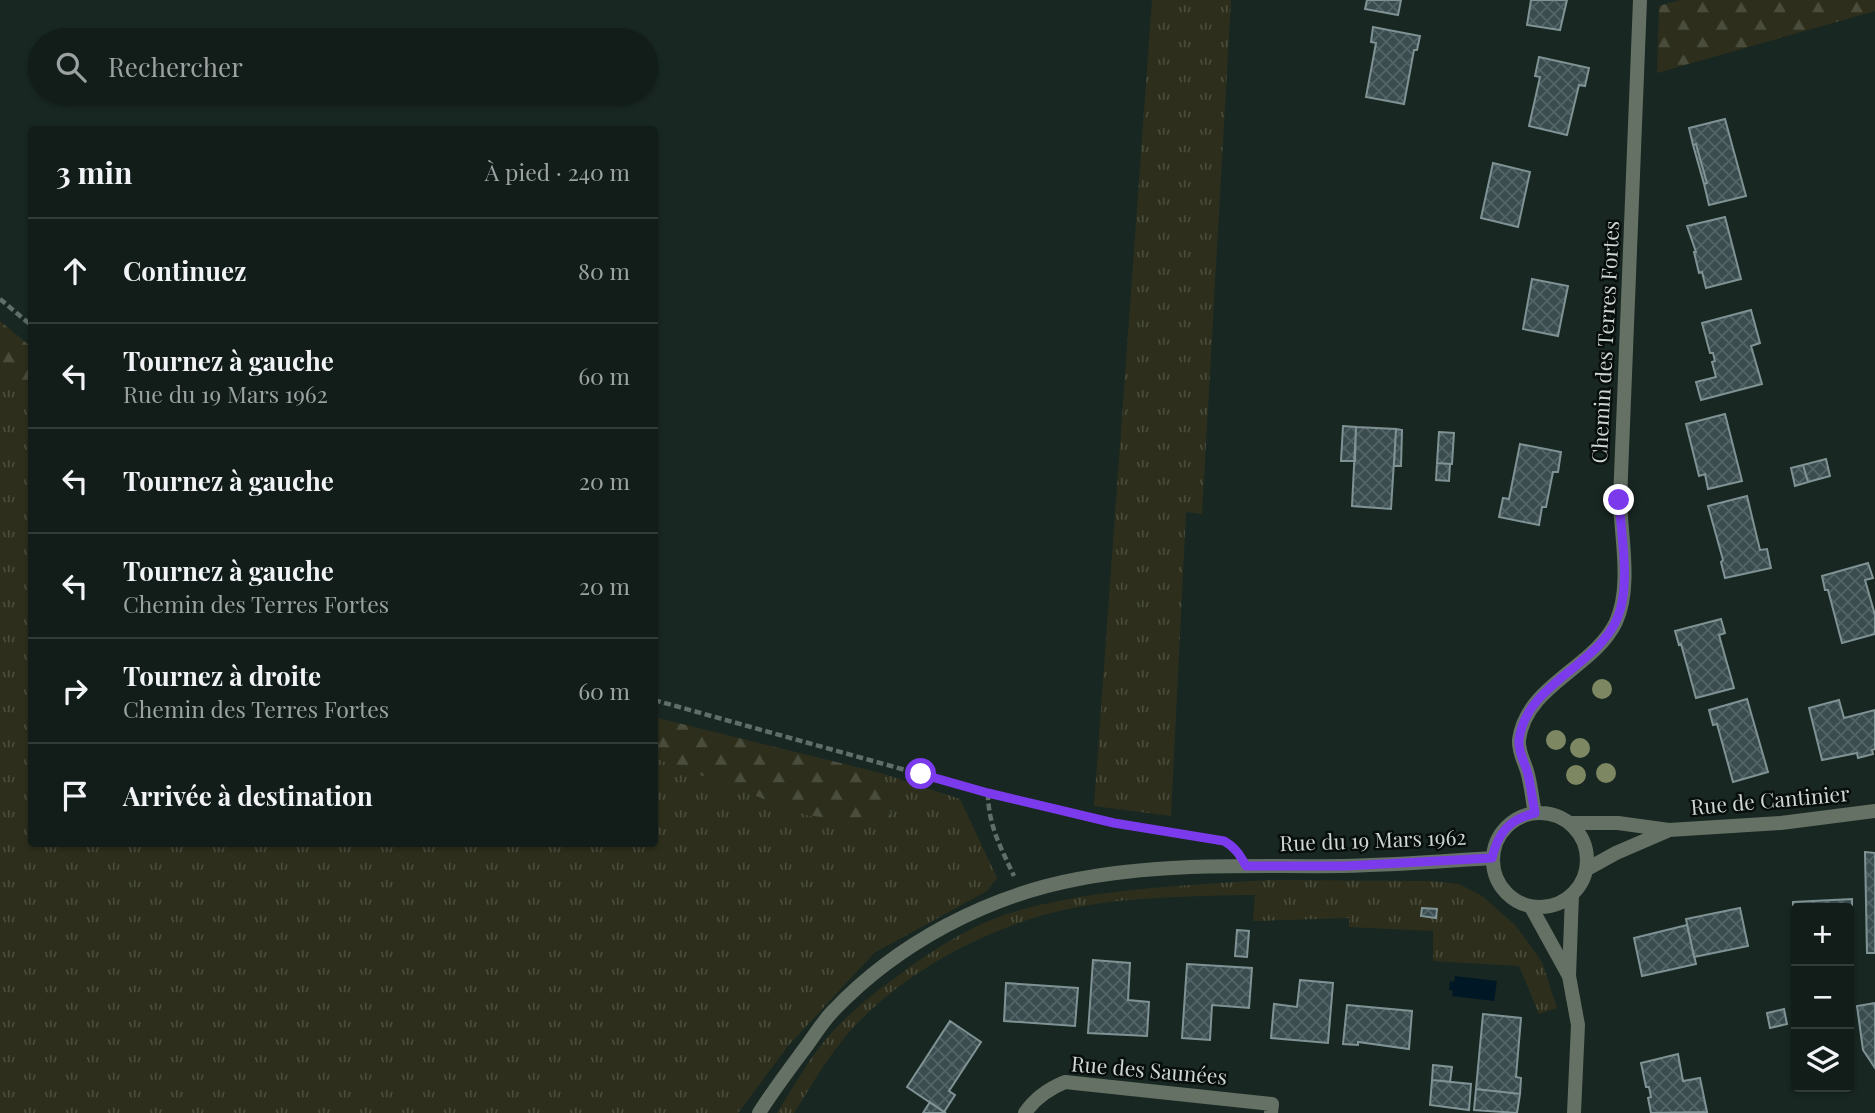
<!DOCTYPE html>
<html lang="fr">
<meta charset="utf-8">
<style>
:root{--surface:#121d1a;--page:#1f2a27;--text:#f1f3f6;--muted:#9ca2a2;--line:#313b39}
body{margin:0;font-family:"Playfair Display",serif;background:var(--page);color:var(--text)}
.controls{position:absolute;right:21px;bottom:21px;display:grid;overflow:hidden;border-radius:7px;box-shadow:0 2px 5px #0004}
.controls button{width:63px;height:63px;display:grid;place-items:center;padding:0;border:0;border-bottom:2px solid var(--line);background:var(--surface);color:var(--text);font:35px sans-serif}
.stop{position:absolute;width:21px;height:21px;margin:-16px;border:5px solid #7c3aed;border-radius:50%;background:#fff}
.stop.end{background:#7c3aed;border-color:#fff;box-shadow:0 2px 7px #0008}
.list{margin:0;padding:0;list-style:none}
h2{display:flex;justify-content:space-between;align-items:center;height:91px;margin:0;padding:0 28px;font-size:30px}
h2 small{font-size:23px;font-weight:400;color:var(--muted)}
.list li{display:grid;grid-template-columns:46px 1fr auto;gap:21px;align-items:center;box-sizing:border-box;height:105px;padding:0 28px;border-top:2px solid var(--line)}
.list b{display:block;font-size:26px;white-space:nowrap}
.list p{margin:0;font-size:23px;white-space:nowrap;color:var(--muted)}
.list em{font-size:23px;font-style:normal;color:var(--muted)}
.icon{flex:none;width:38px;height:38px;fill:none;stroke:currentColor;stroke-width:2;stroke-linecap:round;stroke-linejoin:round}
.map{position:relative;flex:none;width:1875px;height:1113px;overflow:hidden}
.search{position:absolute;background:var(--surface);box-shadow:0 2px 5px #0004;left:28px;top:28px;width:630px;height:77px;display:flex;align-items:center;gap:18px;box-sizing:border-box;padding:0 24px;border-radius:38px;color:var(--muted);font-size:26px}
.panel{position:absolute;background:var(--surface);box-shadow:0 2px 5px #0004;left:28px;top:126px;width:630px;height:721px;border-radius:7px}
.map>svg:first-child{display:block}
.grass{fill:url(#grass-tufts)}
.forest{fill:url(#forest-firs)}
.water{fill:#001825}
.building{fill:url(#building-cross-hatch);stroke:#7f9294;stroke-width:2}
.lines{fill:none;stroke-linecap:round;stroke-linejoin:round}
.path{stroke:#616d69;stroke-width:4.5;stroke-dasharray:7 3.5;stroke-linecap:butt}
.street{stroke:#657164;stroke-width:14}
.tree{fill:#7d8762}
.route{stroke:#7c3aed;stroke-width:9}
.labels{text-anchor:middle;stroke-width:5;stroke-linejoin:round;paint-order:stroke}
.street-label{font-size:21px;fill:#ced7d4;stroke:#080e0c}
</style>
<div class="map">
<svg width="1875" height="1113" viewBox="0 0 1875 1113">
<defs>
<pattern id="grass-tufts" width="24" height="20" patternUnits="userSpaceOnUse" patternTransform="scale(1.75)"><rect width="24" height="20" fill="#2d2f1c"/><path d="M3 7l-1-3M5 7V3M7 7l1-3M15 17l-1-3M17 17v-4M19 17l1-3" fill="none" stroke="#4a4c3c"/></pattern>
<pattern id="forest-firs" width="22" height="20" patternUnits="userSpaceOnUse" patternTransform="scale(1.75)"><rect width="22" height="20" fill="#2d2f1c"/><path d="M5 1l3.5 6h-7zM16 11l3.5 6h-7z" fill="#4a4c3c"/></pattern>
<pattern id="building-cross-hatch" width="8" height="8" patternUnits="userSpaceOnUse" patternTransform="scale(1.75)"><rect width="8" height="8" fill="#3a4c4e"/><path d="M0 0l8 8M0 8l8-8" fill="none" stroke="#556567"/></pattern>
</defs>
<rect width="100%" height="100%" fill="#182722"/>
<path class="grass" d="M1152,0H1231L1202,514L1186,512L1171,816L1094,806Z
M0,369L31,392L32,844H654L655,758L807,815L894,827L881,773L960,799L997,878L987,891L874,953L788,1046L738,1113H0Z
M1268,880L1432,881L1459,884L1482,896L1516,926L1542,962L1557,1008L1539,1014L1519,966L1433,961V931L1349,927V918L1253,921L1255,895C1195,896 1133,896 1073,908C991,924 894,975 841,1042C823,1064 809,1090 794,1113H777C793,1088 808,1060 827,1038C848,1014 873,993 899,975C929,952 974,924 1010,913C1094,888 1182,886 1268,880Z"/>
<path class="forest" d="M1680,0H1875V11L1657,73L1659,6Z
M0,321L31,347V392L0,369Z
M654,717L881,773L894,828L807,815L655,758Z"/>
<path class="water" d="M1455,976L1497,981L1494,1001L1452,996L1453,991L1449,990L1450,981L1454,982Z"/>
<path class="building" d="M1367,0H1401L1398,15L1365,9Z
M1531,0H1567L1560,30L1527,25Z
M1373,27L1420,36L1417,50H1414L1404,104L1366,97L1376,43L1371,42Z
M1539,57L1589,68L1585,86L1579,85L1567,135L1529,126L1540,77L1535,76Z
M1725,119L1746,196L1709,205L1704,184L1707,183L1696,144L1693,145L1689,128Z
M1696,144L1707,183L1704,184L1693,145Z
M1493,163L1530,172L1518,227L1481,218Z
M1725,217L1741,279L1706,288L1702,272L1699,273L1694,252H1696L1687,226Z
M1532,279L1568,286L1558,336L1523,329Z
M1751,310L1760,343L1751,346L1762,384L1701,400L1696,382L1716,377L1712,362L1715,361L1713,353H1710L1702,323Z
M1725,414L1742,481L1708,489L1705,474L1699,476L1686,424Z
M1343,426L1356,427L1355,461H1341Z
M1356,427L1396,429L1391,509L1352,506Z
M1396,429L1402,430L1401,466H1394Z
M1439,432L1454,433L1452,464L1437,463Z
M1520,444L1561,452L1558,472H1553L1546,507H1542L1539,525L1499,517L1503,498L1509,499Z
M1826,459L1830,476L1808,482L1803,465Z
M1437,463L1450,464L1449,481L1436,480Z
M1803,465L1808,482L1795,486L1791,468Z
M1747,496L1760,550L1767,549L1771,568L1725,578L1721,562L1723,560L1708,506Z
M1868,563L1873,578L1865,580L1875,615V634L1842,643L1828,590H1825L1822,576Z
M1721,619L1725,633L1719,635L1734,688L1696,698L1681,644L1679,645L1675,631Z
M1747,699L1768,772L1733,782L1717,724L1713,725L1709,710Z
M1839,700L1844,718L1875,710V749L1872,750L1873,754L1858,758L1857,753L1822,760L1809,708Z
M1865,852L1875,853V953H1867Z
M1852,899V934H1849V908H1796V936H1793V902Z
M1422,908L1437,909L1436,918L1421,916Z
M1740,908L1748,946L1694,957L1686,919Z
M1687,925L1696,964L1642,976L1634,938Z
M1237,930L1249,931L1247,957L1235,956Z
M1093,960L1130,963L1128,1000L1149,1002L1147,1036L1088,1033Z
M1187,964L1252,968L1249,1008L1212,1005L1210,1040L1182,1038Z
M1300,980L1333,983L1328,1043L1271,1038L1274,1004L1297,1007Z
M1006,983L1078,988L1075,1026L1004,1021Z
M1875,1003V1068L1863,1050L1857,1006Z
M1347,1005L1412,1011L1409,1049L1358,1042V1045L1343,1044Z
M1784,1009L1787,1024L1770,1028L1767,1013Z
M1483,1014L1521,1018L1516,1077L1521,1078L1520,1094L1476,1089Z
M950,1021L981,1042L949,1091L955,1095L944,1112L907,1087Z
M1678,1054L1683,1081L1700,1078L1707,1112L1651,1113L1648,1098L1651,1097L1649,1087H1646L1641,1063Z
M1433,1065L1452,1067L1450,1082L1432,1080Z
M1432,1080L1471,1084L1469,1110L1430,1105Z
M1476,1089L1520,1094L1517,1113L1474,1110Z
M930,1102L944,1112L946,1113H923Z"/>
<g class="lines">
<path class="path" d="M0,299L32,326
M654,700L988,793L1114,823L1229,844
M988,793C988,825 1001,848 1014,876"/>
<path class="street" d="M1493 860a47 47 0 1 1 94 0a47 47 0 1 1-94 0Z
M1535,813C1532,799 1531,784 1527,771C1524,761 1518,751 1519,740C1526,685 1594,668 1616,622C1632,586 1621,538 1620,500L1640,0
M1569,823H1618L1669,830L1781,823L1875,811
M1587,869L1616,853L1667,831
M1572,895L1569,976L1578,1025L1574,1113
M1531,907L1569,976
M759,1113C774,1089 791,1067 808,1044C816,1033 824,1020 834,1010C898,943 987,896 1078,879C1165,862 1256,867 1343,866C1393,865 1443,861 1492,858
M1025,1113C1035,1098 1048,1089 1065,1082L1272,1104L1271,1113"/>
</g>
<g class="tree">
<circle cx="1602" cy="689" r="10"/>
<circle cx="1556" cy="740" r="10"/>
<circle cx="1580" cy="748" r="10"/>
<circle cx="1606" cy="773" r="10"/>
<circle cx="1576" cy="775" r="10"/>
</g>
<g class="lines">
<path class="route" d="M921,774L988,793L1114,823L1224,841C1235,847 1240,855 1246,866H1345L1492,858C1498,832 1510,819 1535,813C1532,799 1531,784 1527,771C1524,761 1518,751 1519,740C1526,680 1608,664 1621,607C1629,574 1621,534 1619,500"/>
</g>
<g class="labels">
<g class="street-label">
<text transform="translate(1606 342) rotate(-87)" y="7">Chemin des Terres Fortes</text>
<text transform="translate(1770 801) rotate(-5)" y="7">Rue de Cantinier</text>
<text transform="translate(1373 841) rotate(-2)" y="7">Rue du 19 Mars 1962</text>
<text transform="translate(1149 1071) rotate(5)" y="7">Rue des Saunées</text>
</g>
</g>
</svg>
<div class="controls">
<button>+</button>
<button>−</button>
<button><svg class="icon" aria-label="layers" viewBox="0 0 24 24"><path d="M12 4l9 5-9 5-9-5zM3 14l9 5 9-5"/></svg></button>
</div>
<div class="stop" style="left:921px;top:774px"></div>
<div class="stop end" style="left:1619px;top:500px"></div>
<div class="search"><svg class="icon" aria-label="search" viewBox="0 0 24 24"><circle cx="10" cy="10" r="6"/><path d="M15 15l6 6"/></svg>Rechercher</div>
<section class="panel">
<h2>3 min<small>À pied · 240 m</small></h2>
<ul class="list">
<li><svg class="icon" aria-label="ahead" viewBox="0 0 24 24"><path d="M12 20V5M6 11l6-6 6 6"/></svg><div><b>Continuez</b></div><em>80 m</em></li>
<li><svg class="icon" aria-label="left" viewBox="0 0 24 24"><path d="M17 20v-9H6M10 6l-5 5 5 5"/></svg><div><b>Tournez à gauche</b><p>Rue du 19 Mars 1962</p></div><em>60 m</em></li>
<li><svg class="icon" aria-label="left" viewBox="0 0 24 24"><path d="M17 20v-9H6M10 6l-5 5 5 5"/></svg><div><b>Tournez à gauche</b></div><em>20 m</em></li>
<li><svg class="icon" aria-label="left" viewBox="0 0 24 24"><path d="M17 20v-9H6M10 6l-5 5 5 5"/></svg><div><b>Tournez à gauche</b><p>Chemin des Terres Fortes</p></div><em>20 m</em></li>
<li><svg class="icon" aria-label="right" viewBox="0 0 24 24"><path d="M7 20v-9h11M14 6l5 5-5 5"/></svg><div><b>Tournez à droite</b><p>Chemin des Terres Fortes</p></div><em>60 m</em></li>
<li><svg class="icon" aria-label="arrive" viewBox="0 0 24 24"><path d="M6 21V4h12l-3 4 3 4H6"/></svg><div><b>Arrivée à destination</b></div></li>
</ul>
</section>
</div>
